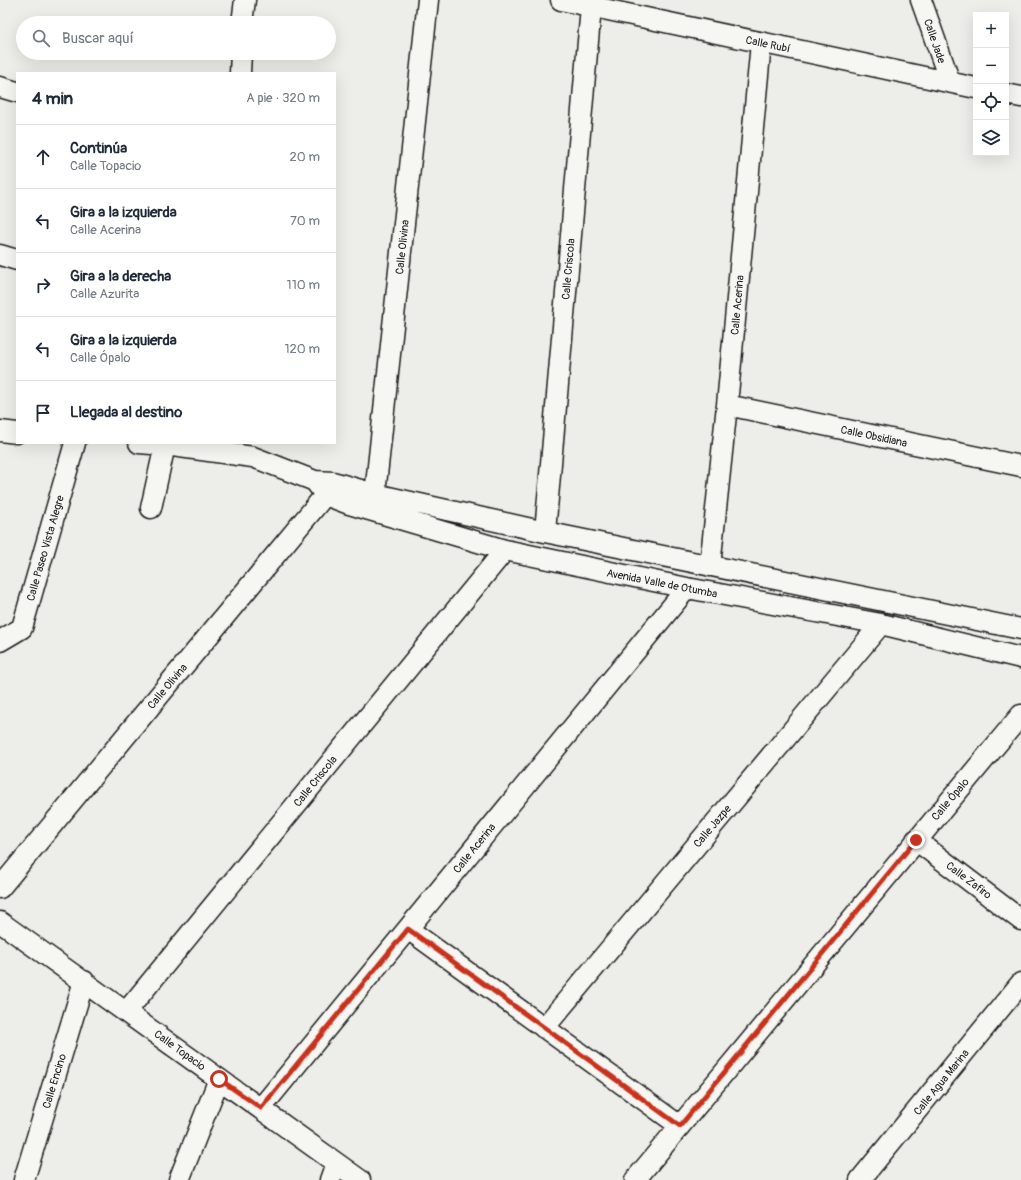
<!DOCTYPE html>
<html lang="es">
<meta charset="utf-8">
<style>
:root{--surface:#fff;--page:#f2f2f3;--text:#1f2937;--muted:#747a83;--line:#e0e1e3}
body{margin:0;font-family:Pangolin,sans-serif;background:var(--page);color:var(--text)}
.controls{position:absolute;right:12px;top:12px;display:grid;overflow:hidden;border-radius:0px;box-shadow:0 4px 16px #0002}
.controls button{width:36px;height:36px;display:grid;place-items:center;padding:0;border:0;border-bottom:1px solid var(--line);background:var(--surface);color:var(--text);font:20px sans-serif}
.stop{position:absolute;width:12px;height:12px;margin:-9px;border:3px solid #c8321e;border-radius:50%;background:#fff}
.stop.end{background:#c8321e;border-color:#fff;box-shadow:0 1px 4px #0008}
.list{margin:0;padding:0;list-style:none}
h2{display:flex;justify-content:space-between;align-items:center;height:52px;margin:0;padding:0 16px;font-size:17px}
h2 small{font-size:13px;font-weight:400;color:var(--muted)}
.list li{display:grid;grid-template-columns:26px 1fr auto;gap:12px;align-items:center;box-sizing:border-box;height:64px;padding:0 16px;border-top:1px solid var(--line)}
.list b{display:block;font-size:15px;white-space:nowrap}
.list p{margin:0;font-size:13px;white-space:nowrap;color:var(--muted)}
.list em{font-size:13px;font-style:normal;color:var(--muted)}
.icon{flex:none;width:22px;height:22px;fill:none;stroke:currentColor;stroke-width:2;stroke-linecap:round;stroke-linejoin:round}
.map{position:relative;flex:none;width:1021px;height:1180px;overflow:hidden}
.search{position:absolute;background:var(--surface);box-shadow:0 4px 16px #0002;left:16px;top:16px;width:320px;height:44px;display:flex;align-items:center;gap:10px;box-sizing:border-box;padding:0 14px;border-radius:22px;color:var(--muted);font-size:15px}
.panel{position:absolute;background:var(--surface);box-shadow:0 4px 16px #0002;left:16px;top:72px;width:320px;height:372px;border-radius:0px}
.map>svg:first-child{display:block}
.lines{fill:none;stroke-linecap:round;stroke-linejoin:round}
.minor-casing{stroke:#1c1c1c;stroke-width:23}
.minor{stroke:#f6f6f2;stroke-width:20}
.route{stroke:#c8321e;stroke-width:5}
.labels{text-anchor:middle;stroke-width:3;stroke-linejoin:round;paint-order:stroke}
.street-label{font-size:11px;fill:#1c1c1c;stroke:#f6f6f2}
</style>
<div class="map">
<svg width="1021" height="1180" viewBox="0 0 1021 1180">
<rect width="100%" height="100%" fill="#edede9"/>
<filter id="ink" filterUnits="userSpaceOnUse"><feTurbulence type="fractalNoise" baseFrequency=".025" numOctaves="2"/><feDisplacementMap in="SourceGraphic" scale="8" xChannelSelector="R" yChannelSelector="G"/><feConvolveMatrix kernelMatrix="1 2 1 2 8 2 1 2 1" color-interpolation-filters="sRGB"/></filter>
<g filter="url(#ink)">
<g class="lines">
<g class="minor-casing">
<path id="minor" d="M561,0L976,88
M921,0L950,82
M242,23L245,0
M240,73L241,53
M0,87L17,92
M1006,94L1021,97
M0,255L17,260
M727,405L1021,466
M0,431L17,433
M139,443L165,445L253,457L315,481L333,482L375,494L545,532L1021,629
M315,481L325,495L349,504L505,550L687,588L881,624L1021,658
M375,494L428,0
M151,508L165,445
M545,532L591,7
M710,566L727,405L761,43
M0,641L22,628L75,443
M916,840L1021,920
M0,888L325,495L332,484
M0,922L360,1180
M408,929L680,1126
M126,1012L505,550
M544,1028L881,624
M261,1108L687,588
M24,1180L84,981
M179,1180L219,1079
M330,1180L336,1163
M635,1180L1021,715
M860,1180L1021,983"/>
</g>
<use href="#minor" class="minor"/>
</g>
</g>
<g class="lines" filter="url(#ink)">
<path class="route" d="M219,1079L261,1108L408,929L680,1126L916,840"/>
</g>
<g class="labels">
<g class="street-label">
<text transform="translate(935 41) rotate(71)" y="4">Calle Jade</text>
<text transform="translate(768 44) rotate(12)" y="4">Calle Rubí</text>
<text transform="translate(402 247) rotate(-84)" y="4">Calle Olivina</text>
<text transform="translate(568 269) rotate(-85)" y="4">Calle Criscola</text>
<text transform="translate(737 305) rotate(-85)" y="4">Calle Acerina</text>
<text transform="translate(874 436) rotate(12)" y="4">Calle Obsidiana</text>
<text transform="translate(45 548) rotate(-74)" y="4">Calle Paseo Vista Alegre</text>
<text transform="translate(662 583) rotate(11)" y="4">Avenida Valle de Otumba</text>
<text transform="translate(167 686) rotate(-50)" y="4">Calle Olivina</text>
<text transform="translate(315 781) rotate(-51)" y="4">Calle Criscola</text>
<text transform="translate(950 799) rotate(-50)" y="4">Calle Ópalo</text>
<text transform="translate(712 826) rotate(-50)" y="4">Calle Jazpe</text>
<text transform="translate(474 848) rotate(-51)" y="4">Calle Acerina</text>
<text transform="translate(969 880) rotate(37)" y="4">Calle Zafiro</text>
<text transform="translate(180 1050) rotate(36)" y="4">Calle Topacio</text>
<text transform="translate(54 1081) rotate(-73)" y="4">Calle Encino</text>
<text transform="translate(941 1082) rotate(-51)" y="4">Calle Agua Marina</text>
</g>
</g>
</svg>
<div class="controls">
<button>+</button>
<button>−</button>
<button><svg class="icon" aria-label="locate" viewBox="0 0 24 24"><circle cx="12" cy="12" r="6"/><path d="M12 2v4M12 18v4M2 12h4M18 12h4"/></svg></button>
<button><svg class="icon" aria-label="layers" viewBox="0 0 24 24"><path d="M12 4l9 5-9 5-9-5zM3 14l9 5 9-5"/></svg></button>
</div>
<div class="stop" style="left:219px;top:1079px"></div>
<div class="stop end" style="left:916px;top:840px"></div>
<div class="search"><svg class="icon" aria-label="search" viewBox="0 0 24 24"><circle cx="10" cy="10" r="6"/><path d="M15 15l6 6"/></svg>Buscar aquí</div>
<section class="panel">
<h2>4 min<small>A pie · 320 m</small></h2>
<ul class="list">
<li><svg class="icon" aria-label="ahead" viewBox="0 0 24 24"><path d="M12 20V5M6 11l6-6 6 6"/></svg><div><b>Continúa</b><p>Calle Topacio</p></div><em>20 m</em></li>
<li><svg class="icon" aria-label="left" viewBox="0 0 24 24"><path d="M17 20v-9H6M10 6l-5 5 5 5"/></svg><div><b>Gira a la izquierda</b><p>Calle Acerina</p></div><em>70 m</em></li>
<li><svg class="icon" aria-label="right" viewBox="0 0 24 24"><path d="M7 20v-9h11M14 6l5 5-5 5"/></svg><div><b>Gira a la derecha</b><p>Calle Azurita</p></div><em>110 m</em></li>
<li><svg class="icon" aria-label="left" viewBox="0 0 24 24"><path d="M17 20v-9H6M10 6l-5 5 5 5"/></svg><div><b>Gira a la izquierda</b><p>Calle Ópalo</p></div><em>120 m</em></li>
<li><svg class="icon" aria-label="arrive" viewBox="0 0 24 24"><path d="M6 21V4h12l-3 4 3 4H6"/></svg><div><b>Llegada al destino</b></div></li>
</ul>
</section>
</div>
